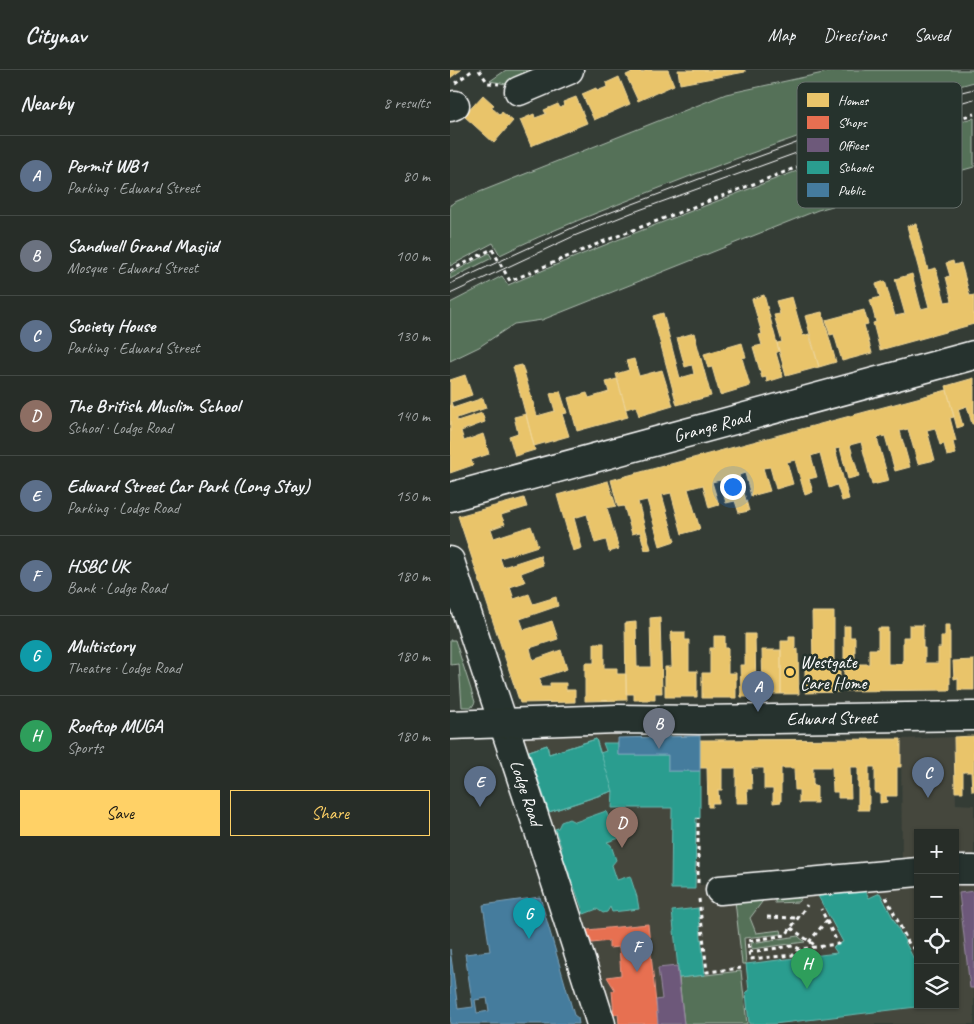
<!DOCTYPE html>
<meta charset="utf-8">
<style>
:root{--surface:#272d28;--page:#333934;--text:#f1f3f6;--muted:#a4a8a8;--line:#434945;--accent:#ffd166}
body{margin:0;font-family:Caveat,sans-serif;background:var(--page);color:var(--text)}
.controls{position:absolute;right:15px;bottom:15px;display:grid;overflow:hidden;border-radius:0px;box-shadow:0 1px 4px #0004}
.controls button{width:45px;height:45px;display:grid;place-items:center;padding:0;border:0;border-bottom:1px solid var(--line);background:var(--surface);color:var(--text);font:25px sans-serif}
.you{position:absolute;left:282px;top:416px;width:18px;height:18px;margin:-12px;border:4px solid #fff;border-radius:50%;background:#1a73e8;box-shadow:0 0 0 8px #1a73e833}
.badge{display:grid;place-items:center;width:32px;height:32px;border-radius:50%;background:var(--accent);color:#fff;font-size:16px;font-weight:700}
.pin{position:absolute;translate:-50% -41px;filter:drop-shadow(0 1px 2px #0008)}
.pin::after{content:'';position:absolute;top:26px;width:18px;height:15px;background:inherit;clip-path:polygon(0 0,100% 0,50% 100%)}
.list{margin:0;padding:0;list-style:none}
h2{display:flex;justify-content:space-between;align-items:center;height:65px;margin:0;padding:0 20px;font-size:21px}
h2 small{font-size:16px;font-weight:400;color:var(--muted)}
.list li{display:grid;grid-template-columns:32px 1fr auto;gap:15px;align-items:center;box-sizing:border-box;height:80px;padding:0 20px;border-top:1px solid var(--line)}
.list b{display:block;font-size:19px;white-space:nowrap}
.list p{margin:0;font-size:16px;white-space:nowrap;color:var(--muted)}
.list em{font-size:16px;font-style:normal;color:var(--muted)}
.actions{display:flex;gap:10px;padding:15px 20px}
.actions a{flex:1;padding:11px 0;border:1px solid var(--accent);border-radius:0px;text-align:center;font-size:18px;color:var(--accent)}
.actions .main{background:var(--accent);color:#111}
.icon{flex:none;width:28px;height:28px;fill:none;stroke:currentColor;stroke-width:2;stroke-linecap:round;stroke-linejoin:round}
.map{position:relative;flex:none;width:524px;height:954px;overflow:hidden}
header{display:flex;align-items:center;gap:30px;box-sizing:border-box;height:70px;padding:0 25px;background:var(--surface);border-bottom:1px solid var(--line)}
header strong{font-size:24px}
nav{display:flex;gap:28px;margin-inline-start:auto;font-size:18px}
main{display:flex}
aside{flex:1;background:var(--surface)}
.map>svg:first-child{display:block}
.built{fill:#44473e;fill-rule:evenodd}
.green{fill:#557158;stroke:#aab8ac}
.homes{fill:#e9c46a;stroke:#f0d697}
.shops{fill:#e76f51;stroke:#ee9a85}
.offices{fill:#6d597a;stroke:#998ba2}
.schools{fill:#2a9d8f;stroke:#6abab1}
.public{fill:#457b9d;stroke:#7da3ba;fill-rule:evenodd}
.lines{fill:none;stroke-linecap:round;stroke-linejoin:round}
.minor-casing{stroke:#fff;stroke-width:31}
.path{stroke:#fff;stroke-width:3;stroke-dasharray:4 4;stroke-linecap:butt}
.minor{stroke:#26332d;stroke-width:28}
.tram{stroke:#fff;stroke-width:1}
.poi-dot{fill:#ffd166;stroke:#26332d;stroke-width:2}
.labels{text-anchor:middle;stroke-width:5;stroke-linejoin:round;paint-order:stroke}
.street-label{font-size:18px;fill:#fff;stroke:#26332d}
.poi-label{font-size:18px;fill:#fff;stroke:#26332d;text-anchor:start}
.key{fill:#26332d;stroke:#67706c;stroke-width:1}
.key-label{font-size:14px;fill:#fff}
</style>
<header>
<strong>Citynav</strong>
<nav><a>Map</a><a>Directions</a><a>Saved</a></nav>
</header>
<main>
<aside>
<h2>Nearby<small>8 results</small></h2>
<ul class="list">
<li><span class="badge" style="background:#5c6f8a">A</span><div><b>Permit WB1</b><p>Parking · Edward Street</p></div><em>80 m</em></li>
<li><span class="badge" style="background:#6b7280">B</span><div><b>Sandwell Grand Masjid</b><p>Mosque · Edward Street</p></div><em>100 m</em></li>
<li><span class="badge" style="background:#5c6f8a">C</span><div><b>Society House</b><p>Parking · Edward Street</p></div><em>130 m</em></li>
<li><span class="badge" style="background:#8d6e63">D</span><div><b>The British Muslim School</b><p>School · Lodge Road</p></div><em>140 m</em></li>
<li><span class="badge" style="background:#5c6f8a">E</span><div><b>Edward Street Car Park (Long Stay)</b><p>Parking · Lodge Road</p></div><em>150 m</em></li>
<li><span class="badge" style="background:#5c6f8a">F</span><div><b>HSBC UK</b><p>Bank · Lodge Road</p></div><em>180 m</em></li>
<li><span class="badge" style="background:#0f9aa8">G</span><div><b>Multistory</b><p>Theatre · Lodge Road</p></div><em>180 m</em></li>
<li><span class="badge" style="background:#2e9e5b">H</span><div><b>Rooftop MUGA</b><p>Sports</p></div><em>180 m</em></li>
</ul>
<div class="actions"><a class="main">Save</a><a>Share</a></div>
</aside>
<div class="map">
<svg width="524" height="954" viewBox="0 0 524 954">
<rect width="100%" height="100%" fill="#343c35"/>
<filter id="ink" filterUnits="userSpaceOnUse"><feTurbulence type="fractalNoise" baseFrequency=".02" numOctaves="2"/><feDisplacementMap in="SourceGraphic" scale="10" xChannelSelector="R" yChannelSelector="G"/><feConvolveMatrix kernelMatrix="1 2 1 2 8 2 1 2 1" color-interpolation-filters="sRGB"/></filter>
<g filter="url(#ink)">
<path class="built" d="M167,649L168,685L250,701V815L452,799L451,669L504,667L506,734L524,735V954H151L52,654ZM468,763H505V935H468Z"/>
<path class="green" d="M56,0H84L56,14L40,11Z
M387,0H524V12C416,41 311,78 207,119C154,140 101,160 50,185L43,173L0,196V135L7,131L276,24Z
M524,48V97L368,140L92,250L64,254L29,277L0,291V233L52,206L58,215C133,183 209,153 286,124C364,94 442,65 524,48Z
M39,183L42,188L0,209V204Z
M0,570H5L25,632L22,637H12L9,594L0,595Z
M351,818L352,827L348,832L325,833V827L315,828L300,848L306,863L331,860L332,864L294,868L296,894H292L285,831Z
M348,866L355,872L302,879L301,873Z
M291,901L297,954H234L229,908Z"/>
<path class="homes" d="M0,0H11L0,8Z
M187,0H190L191,3L197,0H218L224,15L188,31L176,5Z
M228,0H295V2L230,14Z
M169,7L180,34L144,50L132,24L146,18L147,21L157,17L156,13Z
M33,25L44,35L41,37L50,45L52,42L63,51L44,73L14,46Z
M126,27L137,53L81,76L70,50L84,44L85,48L96,44L94,40L108,34L110,38L114,36L113,32Z
M466,154L478,200L486,198L495,232L502,231L496,207L500,206L496,193L503,191L504,195L511,193L520,226L524,225V254L430,280L423,253L426,252L420,230L430,227L426,214L435,211L445,246L455,244L445,209L462,204L471,239L479,237L457,156Z
M314,225L329,281L326,283L333,307L317,312L316,307L312,308L303,277L312,275L309,265L312,264L302,229Z
M342,227L353,266L359,264L369,297L336,306L327,273L332,272L324,245L330,244L326,231Z
M414,240L418,254L414,255L422,283L392,291L384,264L380,265L376,250Z
M372,242L386,292L369,297L355,246Z
M213,243L230,308L244,304L242,295L235,297L227,268L244,263L261,326L227,335L203,246Z
M292,273L296,287L292,288L300,316L270,325L262,297L258,298L254,284Z
M184,289L189,306L212,300L223,336L189,346L186,336L176,339L166,304L179,300L176,291Z
M72,295L87,346L105,341L100,324L110,321L117,343L112,344L119,366L84,376L63,297Z
M15,305L22,325L1,332L3,338L33,328L36,338L7,348V351L32,343L35,352L11,361L14,371L33,364L39,384L21,390L23,395L0,403V310Z
M524,308V354H522L517,336L508,339L513,356L507,358L496,316Z
M167,309L178,347L127,361L118,328L137,323L139,328L159,322L156,312Z
M497,320L504,347L500,348L506,371L503,372L506,384L497,386L494,374L490,375L485,358L477,360L485,390L468,394L458,359L450,361L460,397L445,401L435,366L427,368L439,411L422,415L411,372L400,375L409,406L398,409L390,378L385,379L399,429L392,431L387,415L379,418L370,383L361,386L367,407L359,409L363,422L355,425L345,390L337,392L343,414L326,419L320,397L313,398L320,421L301,426L295,403L289,405L299,441L289,443L285,431L276,433L270,410L262,412L269,435L259,438L253,415L238,419L250,459L232,464L221,423L212,425L225,471L210,476L197,430L188,432L201,479L195,480L190,462L182,464L174,436L168,437L161,410Z
M76,344L85,380L65,386L59,366L68,363L64,347Z
M158,411L166,436L157,438L169,479L159,482L156,470L145,473L137,444L124,448L132,478L123,481L107,425Z
M74,428L77,437L51,445L55,454L41,459L44,468L81,456L88,476L50,488L53,497L90,485L93,495L71,503L75,512L60,517L64,529L79,524L83,534L106,527L108,536L70,549L74,560L102,551L108,569L80,578L83,590L111,580L117,599L89,608L91,613L90,614L91,617H100V613H116V620H125V632L70,633L8,446Z
M362,542H384V595H390V622L355,623V596H363Z
M210,547L212,623H205V630H184V624H176L175,553L186,552L187,597H201L200,548Z
M459,555H473V578H475V593H488V578H491V566H495V555H500V620L394,621V556H400V567H405V594H419V579H428V558H438V594H453V567H459Z
M221,562H235V570H239V601H247V627H215V597H222Z
M295,564H305L306,627H291L290,595H295Z
M264,566H275V578H278V603H286V628H252V603H260V578H264Z
M339,566H345V580L348,579L349,624H331V571H339Z
M144,573H154V598H167V604H176L177,630L135,631V593H144Z
M312,580H331V624H313Z
M524,590V620H508V608L504,609L503,591Z
M524,666V721H522L521,702H513V722H505L504,667Z
M451,669V697H447V726H436L437,732L430,733V723H425V697H419V740H408V697H400L401,728H388V722H383L382,697H363V716H367V733H349V720H345L344,698H331V732L323,733V719H314V698H301L302,719H297L298,733H286V698H272V720H268L269,733H262V737H258L257,698H250V670Z"/>
<path class="shops" d="M198,854L208,954H169L168,944L164,945L162,921L165,920L157,907L171,905L169,877L159,878V871L142,873L137,860Z"/>
<path class="offices" d="M524,821V918H520L509,823Z
M227,896L234,954H208L206,930L212,929L208,898Z"/>
<path class="schools" d="M146,669L163,721L99,742L79,681L97,675L99,684Z
M146,669L150,683L156,681L153,673H168V685H218V701H250V748H246L245,819H221L222,738H162L163,721L99,742L79,681L97,675L99,684Z
M156,741L162,757L168,754L173,767L157,772L161,775L166,790L162,795L167,810L180,806L187,827L189,839L162,842L160,837L157,842L153,843L147,839L134,844L124,816L120,815L118,808L120,805L115,791L112,789L110,782L112,779L105,759L108,758L111,752L119,749L125,752Z
M415,820L419,828L430,823L468,897V935H483L324,954H299L296,922L299,921L296,894L387,883L383,877L393,872L368,826Z
M248,838L255,905L229,908L222,841Z"/>
<path class="public" d="M250,666V701H218V685H168V668Z
M90,827L124,945L128,948L129,954H0V879L8,939L23,937L15,884L40,881L33,835ZM37,928L39,941L27,943L25,930Z"/>
<g class="lines">
<g class="minor-casing">
<g id="minor">
<path d="M69,21L119,0"/>
<path d="M0,37L5,35"/>
<path id="s1" d="M0,427L524,285"/>
<path id="s2" d="M0,491C50,646 103,799 151,954"/>
<path id="s3" d="M0,655L167,649L250,650L524,646"/>
<path d="M505,800H524"/>
<path d="M270,820L468,802"/>
</g>
</g>
<path class="path" d="M29,0L38,13L49,14
M5,13L23,0
M0,201L42,179L60,211L152,172L379,85L524,44
M248,813V748
M436,827L459,874L466,880
M249,829L257,902L291,898
M317,847L347,848
M341,858L366,876
M359,872L377,850
M350,879L344,885L300,889L298,871L336,865L357,835
M299,882L343,876L350,879L388,874L371,839"/>
<use href="#minor" class="minor"/>
<path class="tram" d="M0,214L135,152L302,89L399,54L487,28L524,19
M0,224L124,166L181,143L407,61L524,29"/>
</g>
</g>
<circle class="poi-dot" cx="340" cy="602" r="5"/>
<g class="labels">
<g class="street-label">
<text dy="6" stroke="none"><textPath href="#s1" startOffset="271">Grange Road</textPath></text>
<text dy="6" stroke="none"><textPath href="#s3" startOffset="382">Edward Street</textPath></text>
<text dy="6" stroke="none"><textPath href="#s2" startOffset="244">Lodge Road</textPath></text>
</g>
<g class="poi-label">
<text x="350" y="598">Westgate<tspan x="350" dy="21">Care Home</tspan></text>
</g>
</g>
<rect x="347" y="12" width="165" height="126" rx="8" class="key"/>
<rect x="357" y="23" width="22" height="14" fill="#e9c46a"/>
<rect x="357" y="46" width="22" height="13" fill="#e76f51"/>
<rect x="357" y="68" width="22" height="14" fill="#6d597a"/>
<rect x="357" y="91" width="22" height="13" fill="#2a9d8f"/>
<rect x="357" y="113" width="22" height="14" fill="#457b9d"/>
<g class="key-label">
<text x="388" y="35">Homes</text>
<text x="388" y="57">Shops</text>
<text x="388" y="80">Offices</text>
<text x="388" y="102">Schools</text>
<text x="388" y="125">Public</text>
</g>
</svg>
<div class="controls">
<button>+</button>
<button>−</button>
<button><svg class="icon" aria-label="locate" viewBox="0 0 24 24"><circle cx="12" cy="12" r="6"/><path d="M12 2v4M12 18v4M2 12h4M18 12h4"/></svg></button>
<button><svg class="icon" aria-label="layers" viewBox="0 0 24 24"><path d="M12 4l9 5-9 5-9-5zM3 14l9 5 9-5"/></svg></button>
</div>
<div class="you"></div>
<div class="pin badge" style="left:308px;top:642px;background:#5c6f8a">A</div>
<div class="pin badge" style="left:209px;top:679px;background:#6b7280">B</div>
<div class="pin badge" style="left:478px;top:728px;background:#5c6f8a">C</div>
<div class="pin badge" style="left:172px;top:778px;background:#8d6e63">D</div>
<div class="pin badge" style="left:30px;top:737px;background:#5c6f8a">E</div>
<div class="pin badge" style="left:187px;top:902px;background:#5c6f8a">F</div>
<div class="pin badge" style="left:79px;top:869px;background:#0f9aa8">G</div>
<div class="pin badge" style="left:357px;top:919px;background:#2e9e5b">H</div>
</div>
</main>
